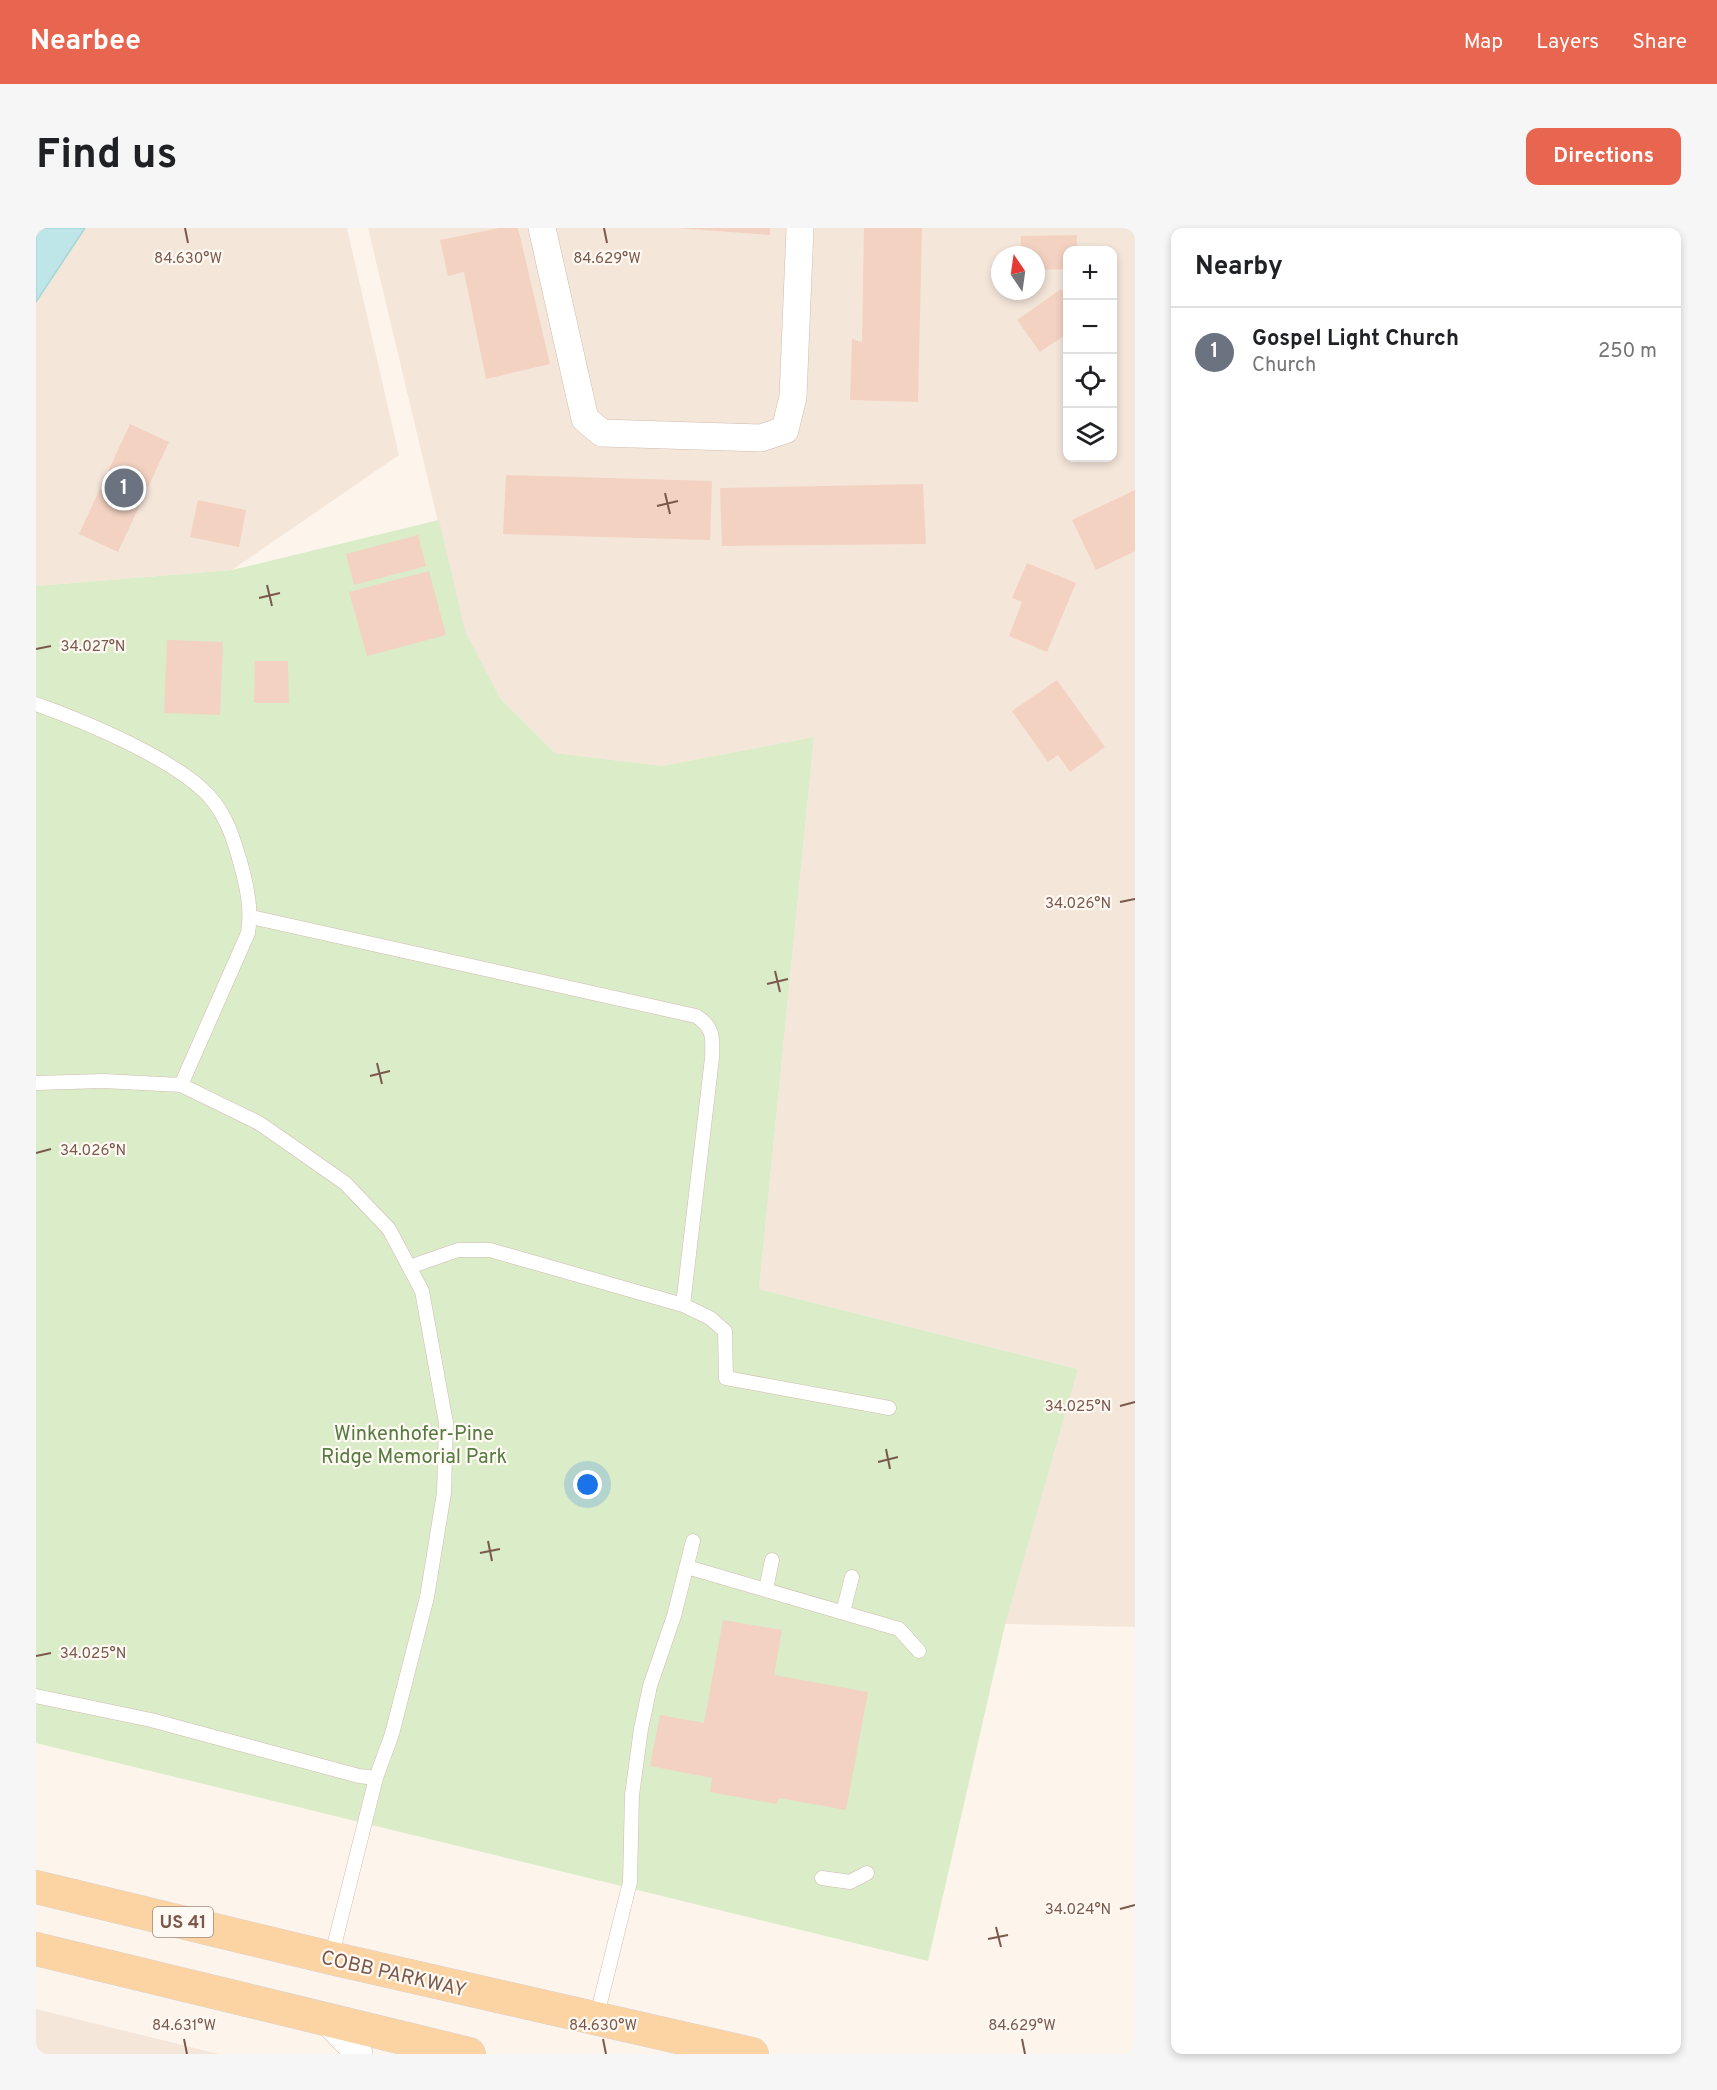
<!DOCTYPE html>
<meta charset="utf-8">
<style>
:root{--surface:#fff;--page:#f6f6f6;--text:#202124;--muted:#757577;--line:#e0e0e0;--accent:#e8664f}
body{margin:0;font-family:Overpass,sans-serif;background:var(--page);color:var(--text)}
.controls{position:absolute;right:18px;top:18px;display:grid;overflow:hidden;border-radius:12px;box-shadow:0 3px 9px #0003}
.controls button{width:54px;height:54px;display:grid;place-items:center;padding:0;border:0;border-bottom:2px solid var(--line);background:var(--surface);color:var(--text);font:30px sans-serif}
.compass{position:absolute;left:955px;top:18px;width:54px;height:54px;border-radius:50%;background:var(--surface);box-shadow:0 3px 9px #0003;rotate:347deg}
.you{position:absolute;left:552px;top:1257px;width:21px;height:21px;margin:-15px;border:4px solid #fff;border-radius:50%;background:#1a73e8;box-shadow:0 0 0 9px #1a73e833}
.badge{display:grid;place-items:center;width:39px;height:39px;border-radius:50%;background:var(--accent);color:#fff;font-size:20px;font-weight:700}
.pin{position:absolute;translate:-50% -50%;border:3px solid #fff;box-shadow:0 2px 6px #0006}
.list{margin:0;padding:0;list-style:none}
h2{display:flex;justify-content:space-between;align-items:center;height:78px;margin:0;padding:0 24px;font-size:26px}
h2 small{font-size:20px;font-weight:400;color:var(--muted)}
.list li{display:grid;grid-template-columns:39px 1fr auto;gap:18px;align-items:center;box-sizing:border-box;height:90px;padding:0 24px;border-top:2px solid var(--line)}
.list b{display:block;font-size:22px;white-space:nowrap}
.list p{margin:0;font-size:20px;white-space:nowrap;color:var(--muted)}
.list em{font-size:20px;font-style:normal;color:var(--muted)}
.icon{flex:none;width:33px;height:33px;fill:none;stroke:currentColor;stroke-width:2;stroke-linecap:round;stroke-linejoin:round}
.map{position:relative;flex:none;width:1099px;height:1826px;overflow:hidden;border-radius:12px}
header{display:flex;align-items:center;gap:36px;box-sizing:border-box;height:84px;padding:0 30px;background:var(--accent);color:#fff}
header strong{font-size:28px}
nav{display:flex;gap:33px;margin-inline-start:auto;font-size:21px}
.intro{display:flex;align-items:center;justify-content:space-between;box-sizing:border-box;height:144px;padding:0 36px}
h1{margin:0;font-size:42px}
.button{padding:15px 27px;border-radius:12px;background:var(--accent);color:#fff;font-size:21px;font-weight:700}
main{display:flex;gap:36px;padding:0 36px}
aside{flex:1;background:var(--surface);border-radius:12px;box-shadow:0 3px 9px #0003}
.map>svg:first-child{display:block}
.residential{fill:#f5e6da;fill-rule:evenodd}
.green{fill:#daecc8}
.water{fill:#bee5e8;stroke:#a4d6da;stroke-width:1.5}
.building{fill:#f3d2c2}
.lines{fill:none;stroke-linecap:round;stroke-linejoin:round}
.service-casing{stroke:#d1bbb0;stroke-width:15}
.minor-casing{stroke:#d1bbb0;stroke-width:28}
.primary-casing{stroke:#dad1cd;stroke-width:34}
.service{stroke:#fff;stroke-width:14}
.minor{stroke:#fff;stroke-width:27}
.primary{stroke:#fcd4a4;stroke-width:33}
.ticks{fill:none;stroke:#7a594c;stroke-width:2}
.labels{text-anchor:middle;stroke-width:4.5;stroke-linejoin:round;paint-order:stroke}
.shield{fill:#fff9f3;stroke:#a2897e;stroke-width:1.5}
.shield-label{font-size:18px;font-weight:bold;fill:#7a594c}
.park-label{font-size:20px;fill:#567a41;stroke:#fff9f3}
.street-label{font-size:20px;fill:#7a594c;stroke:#fff9f3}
.ticks-label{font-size:15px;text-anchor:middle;fill:#7a594c;stroke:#fff9f3;stroke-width:4.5;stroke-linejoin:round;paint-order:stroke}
</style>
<header>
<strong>Nearbee</strong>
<nav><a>Map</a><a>Layers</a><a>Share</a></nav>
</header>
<div class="intro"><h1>Find us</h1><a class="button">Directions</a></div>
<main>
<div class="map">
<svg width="1099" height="1826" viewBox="0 0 1099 1826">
<rect width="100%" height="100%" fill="#fdf5ec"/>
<path class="residential" d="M0,0H311L363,227L196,342L0,358Z
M332,0H1099V1399L969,1396L1042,1141L723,1061L778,509L626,538L519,525L464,470L428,403ZM1032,22H1076V230H1032ZM964,27H1000V63H964Z
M0,1781L183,1826H0Z"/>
<path class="green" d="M403,292L429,403L464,470L519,525L626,538L778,509L723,1061L1042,1141L969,1397L892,1733L0,1515V358L196,342Z"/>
<path class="water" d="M0,0H49L0,74Z"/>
<path class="building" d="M463,0H482L514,136L450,151L428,44L412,48L404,12Z
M641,0H734V7Z
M828,0H886L882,174L814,172L816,111L826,114Z
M1041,7V22H1032V41L1000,42V27H985V8Z
M1025,61L1032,70V105L1004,124L981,92Z
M94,196L133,214L82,324L43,306Z
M470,247L676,253L674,312L467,306Z
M887,256L890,316L686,318L684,260Z
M1099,262V323L1060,342L1036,292Z
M162,272L210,282L203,319L154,309Z
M382,307L390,338L318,357L310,326Z
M991,335L1040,355L1011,424L973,408L986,374L976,370Z
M393,343L410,407L331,428L313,364Z
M131,412L187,414L184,487L128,485Z
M219,433H252L253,475H218Z
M1021,452L1069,519L1034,544L1022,527L1012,534L976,483Z
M687,1392L746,1402L738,1447L832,1464L810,1582L743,1570L741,1576L674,1564L676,1550L614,1538L624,1487L668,1495Z"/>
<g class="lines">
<g class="service-casing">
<path id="service" d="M0,476C48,493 139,531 173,568C191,588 198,612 205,637C211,659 216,682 212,705L145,857
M215,689L660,788C678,799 677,811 676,830L647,1077
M0,855L67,853L145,857L223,895L309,955L353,1001L386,1063L410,1195L408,1265L391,1369L356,1506L340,1550L295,1730
M373,1039L422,1022H454L647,1077L674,1090L689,1103L690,1150L853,1180
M651,1339L863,1401L883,1423
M730,1361L736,1332
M807,1384L816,1349
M0,1468L115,1492L323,1548L340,1550
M786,1650L814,1654L831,1645
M560,1791L594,1654L596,1567L605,1501L614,1458L638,1388L657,1313"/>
</g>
<g class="minor-casing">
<path id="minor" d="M506,0L549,191L566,205L725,210L749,202L757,169L764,0
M287,1789L323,1826"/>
</g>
<g class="primary-casing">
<path id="primary" d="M0,1659L295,1730L716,1826
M0,1721L433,1826"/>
</g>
<use href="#service" class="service"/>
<use href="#minor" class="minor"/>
<use href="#primary" class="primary"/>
</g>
<path class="ticks" d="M149,0L152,15M568,0L571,15M629,265L634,286M621,278L642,273M231,357L236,378M223,370L244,365M0,421L15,418M1084,674L1099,671M739,743L744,764M731,756L752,751M341,835L346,856M334,848L354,843M0,925L15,921M1084,1178L1099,1174M850,1221L854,1241M842,1234L862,1229M452,1313L456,1333M444,1325L464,1321M0,1428L15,1425M1084,1681L1099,1677M960,1699L965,1719M952,1711L972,1707M148,1811L151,1826M567,1811L570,1826M986,1811L989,1826"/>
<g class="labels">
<rect class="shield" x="117" y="1679" width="60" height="30" rx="4.5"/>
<g class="shield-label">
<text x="147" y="1700">US 41</text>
</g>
<g class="park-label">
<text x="378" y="1212">Winkenhofer-Pine<tspan x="378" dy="23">Ridge Memorial Park</tspan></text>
</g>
<g class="street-label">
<text transform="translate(358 1745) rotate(13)" y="7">COBB PARKWAY</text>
</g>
</g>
<g class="ticks-label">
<text x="152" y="35">84.630°W</text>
<text x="571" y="35">84.629°W</text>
<text x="57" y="423">34.027°N</text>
<text x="1042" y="680">34.026°N</text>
<text x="57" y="927">34.026°N</text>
<text x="1042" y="1183">34.025°N</text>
<text x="57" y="1430">34.025°N</text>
<text x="1042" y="1686">34.024°N</text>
<text x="148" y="1802">84.631°W</text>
<text x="567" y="1802">84.630°W</text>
<text x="986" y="1802">84.629°W</text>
</g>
</svg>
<div class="controls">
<button>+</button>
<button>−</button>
<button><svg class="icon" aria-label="locate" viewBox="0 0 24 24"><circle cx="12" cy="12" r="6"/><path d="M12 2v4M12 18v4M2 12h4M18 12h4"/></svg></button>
<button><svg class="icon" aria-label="layers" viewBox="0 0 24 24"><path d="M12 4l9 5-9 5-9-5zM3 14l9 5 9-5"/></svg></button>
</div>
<svg class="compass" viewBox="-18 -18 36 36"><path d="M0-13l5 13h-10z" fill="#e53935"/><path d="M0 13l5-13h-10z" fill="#757577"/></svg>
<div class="you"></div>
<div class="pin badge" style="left:88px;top:260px;background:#6b7280">1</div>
</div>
<aside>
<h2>Nearby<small></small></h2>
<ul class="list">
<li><span class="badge" style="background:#6b7280">1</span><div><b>Gospel Light Church</b><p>Church</p></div><em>250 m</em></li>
</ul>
</aside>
</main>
